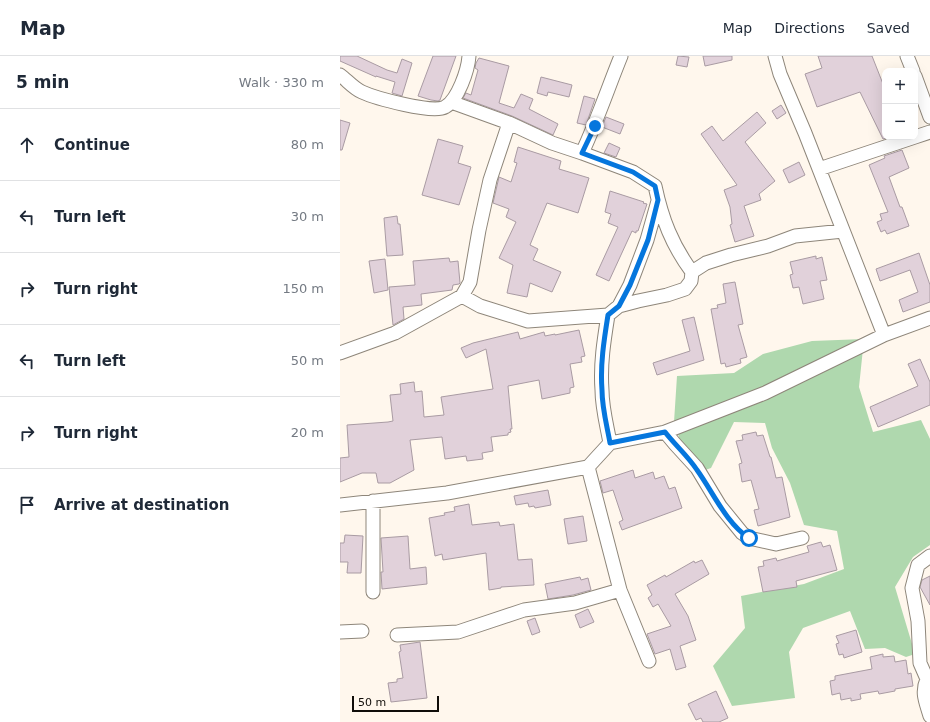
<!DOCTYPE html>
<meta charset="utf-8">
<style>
:root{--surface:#fff;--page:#f2f2f3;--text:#1f2937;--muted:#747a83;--line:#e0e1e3}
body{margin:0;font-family:"DejaVu Sans",sans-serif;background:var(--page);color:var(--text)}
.controls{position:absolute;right:12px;top:12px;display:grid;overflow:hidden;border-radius:8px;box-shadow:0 4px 16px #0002}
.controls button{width:36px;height:36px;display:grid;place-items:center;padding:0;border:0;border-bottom:1px solid var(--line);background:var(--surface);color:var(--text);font:20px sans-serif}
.scale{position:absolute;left:12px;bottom:10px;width:87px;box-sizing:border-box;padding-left:4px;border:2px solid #100d09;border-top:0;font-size:11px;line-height:14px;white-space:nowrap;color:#100d09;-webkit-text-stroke:3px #fff7ed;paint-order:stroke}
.stop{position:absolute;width:12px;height:12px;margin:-9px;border:3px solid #0576dd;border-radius:50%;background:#fff}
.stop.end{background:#0576dd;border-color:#fff;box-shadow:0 1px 4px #0008}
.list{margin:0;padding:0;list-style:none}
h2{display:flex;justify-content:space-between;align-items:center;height:52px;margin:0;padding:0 16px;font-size:17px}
h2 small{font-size:13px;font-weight:400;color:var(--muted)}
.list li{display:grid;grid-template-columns:26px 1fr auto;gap:12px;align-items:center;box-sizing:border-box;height:72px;padding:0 16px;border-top:1px solid var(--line)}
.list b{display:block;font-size:15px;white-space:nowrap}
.list em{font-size:13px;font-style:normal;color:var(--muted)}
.icon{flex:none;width:22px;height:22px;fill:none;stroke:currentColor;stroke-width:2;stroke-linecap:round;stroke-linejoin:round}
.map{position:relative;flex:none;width:590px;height:666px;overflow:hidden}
header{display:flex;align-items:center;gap:24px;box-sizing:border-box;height:56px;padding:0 20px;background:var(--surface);border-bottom:1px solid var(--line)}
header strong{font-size:19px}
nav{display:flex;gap:22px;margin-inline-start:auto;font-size:14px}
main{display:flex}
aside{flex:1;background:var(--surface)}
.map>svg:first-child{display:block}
.green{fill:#afd8ae}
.building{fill:#e1d1da;stroke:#a99ba3}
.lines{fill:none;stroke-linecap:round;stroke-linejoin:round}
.minor-casing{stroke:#8e867a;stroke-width:15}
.minor{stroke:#fff;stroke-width:13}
.route{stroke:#0576dd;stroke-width:5}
</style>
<header>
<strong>Map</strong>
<nav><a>Map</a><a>Directions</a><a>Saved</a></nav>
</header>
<main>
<aside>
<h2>5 min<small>Walk · 330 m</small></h2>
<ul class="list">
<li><svg class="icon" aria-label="ahead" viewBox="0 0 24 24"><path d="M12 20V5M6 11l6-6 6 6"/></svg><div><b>Continue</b></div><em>80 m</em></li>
<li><svg class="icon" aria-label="left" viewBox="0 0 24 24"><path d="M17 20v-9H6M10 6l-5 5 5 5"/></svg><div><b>Turn left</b></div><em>30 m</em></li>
<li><svg class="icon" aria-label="right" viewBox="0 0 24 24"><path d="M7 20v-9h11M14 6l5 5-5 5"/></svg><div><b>Turn right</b></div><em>150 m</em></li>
<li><svg class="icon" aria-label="left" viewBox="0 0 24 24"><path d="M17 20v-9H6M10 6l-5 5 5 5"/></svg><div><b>Turn left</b></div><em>50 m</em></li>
<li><svg class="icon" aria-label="right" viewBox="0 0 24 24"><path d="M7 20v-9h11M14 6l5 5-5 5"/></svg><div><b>Turn right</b></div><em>20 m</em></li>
<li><svg class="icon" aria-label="arrive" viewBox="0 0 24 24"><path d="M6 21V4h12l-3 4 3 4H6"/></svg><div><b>Arrive at destination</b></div></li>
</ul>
</aside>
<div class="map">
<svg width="590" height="666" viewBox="0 0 590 666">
<rect width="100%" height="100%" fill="#fff7ed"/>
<path class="green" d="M524,283L519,331L533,376L581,364L590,383V489L573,501L555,531L575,598L566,601L545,592L525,593L510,555L463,572L449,596L455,642L392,650L373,610L405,572L401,540L464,528L504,513L497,475L464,469L450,427L432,392L425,367L394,366L371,412L362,415L343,393L334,366L337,320L394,317L423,298L472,285Z"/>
<path class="building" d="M0,0H17L47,14L57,17L62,3L72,7L62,40L52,37L55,26L36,20V21L0,5Z
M93,0H116L100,44L98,45L91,44L78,40Z
M338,0L349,1L347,11L336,9Z
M363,0H392V4L365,10Z
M478,0H532L545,33V81H550L543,83L520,36L477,51L465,18L482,12Z
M139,2L169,10L159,47L174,52L181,38L193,43L189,53L218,68L213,79L172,60L123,42L126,37L131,39L138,14L135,12L136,7Z
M201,21L232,29L229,41L208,36L207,40L197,37Z
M244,40L255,43L246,69L237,67Z
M441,49L446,57L437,63L432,55Z
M417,56L426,67L405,86L435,125L419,138L421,144L404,150L414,180L395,186L390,169L392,168L390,151L384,134L397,129L361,78L372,70L383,85Z
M266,61L284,68L280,78L262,71Z
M0,64L10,67L2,94H0Z
M98,83L123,90L118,107L131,111L119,149L82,139Z
M269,87L280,92L276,101L264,97Z
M178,91L221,105L219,113L249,122L238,157L207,147L190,189L198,193L193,204L221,216L212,236L190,227L187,241L167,237L173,209L159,202L176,166L166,161L169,153L153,147L159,121L171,126L177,107L174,106Z
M562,94L569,112L549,121L560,151H562L569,170L547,178L545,174L541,176L537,166L542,164L540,158L548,156L529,109L545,102L544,100Z
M459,106L465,119L449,127L443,114Z
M270,135L304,146L303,147L307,148L298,175H296V177L292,175L269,225L256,219L278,171L268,167L271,158L265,156Z
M57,160L58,168H60L63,199L47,200L44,162Z
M579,197L590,229V246L563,256L559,244L578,236L570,214L540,225L536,213Z
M476,200V203L482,201L487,224L480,225L484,243L463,248L459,231L453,232L450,219L453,218L450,206Z
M109,202L110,206L118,205L120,227L119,228L113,229L112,234L81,238L82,249L63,251L64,263L53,269L49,231L75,229L73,205Z
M45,203L48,234L34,237L29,205Z
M395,226L403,268L398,269L407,301L400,303L401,307L386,311L385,307L381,308L371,253L378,252L377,249L386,247L383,228Z
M354,261L364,304L317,319L313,307L350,295L342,264Z
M239,274L245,300L241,301L242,306L230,308L234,331L230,332V337L202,343L199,324L168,330L172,373H170L171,376L168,377V379L151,381L153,395L142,397L143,403L127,405L126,400L105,403L102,381L70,384L74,414L50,427H38L36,417H22L0,426V402L9,401L7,369L48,366L53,365L50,339L61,338L60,328L74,326L75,336L82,335L84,361L104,359L101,341L153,333L146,293L126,302L121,292L133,287L178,276L180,283L204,276L205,280L215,278V279Z
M580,303L590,326V349L538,371L530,351L578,330L568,308Z
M416,376L417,380L423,379L430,401H431L436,422L442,421L450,461L418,470L414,454L419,453L411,424L402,426L399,408L402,407L396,385L403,384L402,379Z
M293,414L295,422L313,416L315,423L324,420L329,433L335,431L342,452L282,474L279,466L283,464L273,434L263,437L260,425Z
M208,434L211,449L195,452L194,450L189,451L188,447L176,449L174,440Z
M129,448L132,469L159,466L160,470L174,468L178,504L192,503L194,529L161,531V532L149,534L146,497L103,504L102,498L95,500L89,462L105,459L104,457L115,455L114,451Z
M243,460L247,485L228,488L224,463Z
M5,479L23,480L21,517H7L8,506H0V487H4Z
M68,480L70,513L86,511L87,528L42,533L41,516H43L41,482Z
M481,486L483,491L490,489L497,514L456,525L457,531L423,536L418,511L424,510L423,505L436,502L437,505L469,496L467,490Z
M362,504L369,518L335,538L348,560L356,584L340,590L346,611L336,614L330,593L315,598L307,578L331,570L318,548L313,551L308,542L312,539L307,529L325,519L326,521L354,505L355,507Z
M590,520V549L580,531L582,524Z
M240,521L241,524L248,522L251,534L233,539L208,543L205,528Z
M248,553L254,566L240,572L235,559Z
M195,562L200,576L192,579L187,565Z
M516,574L522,596L504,602L503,598L499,599L496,588L499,587L496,580Z
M80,586L87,642L51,646L48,627L57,626V623L63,622L59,596L61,595L60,589Z
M543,598V601L554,600L555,606L566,604L568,618L571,617L573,630L555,633V635L539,638L538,635L520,638L521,643L511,645V642L501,644L500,637L492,639L490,625L495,624V620L532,613L530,601Z
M376,635L388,662L379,666H363L361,662L356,664L348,648Z"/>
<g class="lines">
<g class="minor-casing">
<path id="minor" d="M435,0L440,18L465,77L544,279
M567,0L573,15
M0,19C7,24 13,32 22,36C35,42 93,58 105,51C118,44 128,14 129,0
M575,20L590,61
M111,46L169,67L212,87L242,97C257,65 268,32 281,0
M575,81L590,76
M242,97L293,116L315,130C322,163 332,189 352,216L351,225L345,233L327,239L298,245L279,250L268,259C264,284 260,309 262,334C262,352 267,370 270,387
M479,113L575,81
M352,216L366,207L391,199L428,190L455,180L503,175
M122,240L140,250L188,265L268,259
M279,250L290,229L307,184L318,145
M0,297L55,277L122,240L130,226L139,174L150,124L169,67
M325,376L335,388L357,412L380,450L402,477L409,482L436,488L462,482
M248,411L270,387L325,376L425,337L544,279L590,262
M0,449L107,437L248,411L280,534L309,605
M33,536V445
M0,576L22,575
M57,579L118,576L184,554L235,547L280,534
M590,622L587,623C581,637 586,646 590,660
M587,623L580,607L578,565L572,532L578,509L590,500"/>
</g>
<use href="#minor" class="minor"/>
</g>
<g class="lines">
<path class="route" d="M255,70L242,97L293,116L315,130L318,144L308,184L290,229L279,250L268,259C264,284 260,309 262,334C262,352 267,370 270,387L325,376C335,389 348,400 357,414C373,436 386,467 409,482"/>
</g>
</svg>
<div class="controls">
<button>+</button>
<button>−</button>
</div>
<div class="scale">50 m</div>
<div class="stop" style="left:409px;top:482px"></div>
<div class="stop end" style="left:255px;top:70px"></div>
</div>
</main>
